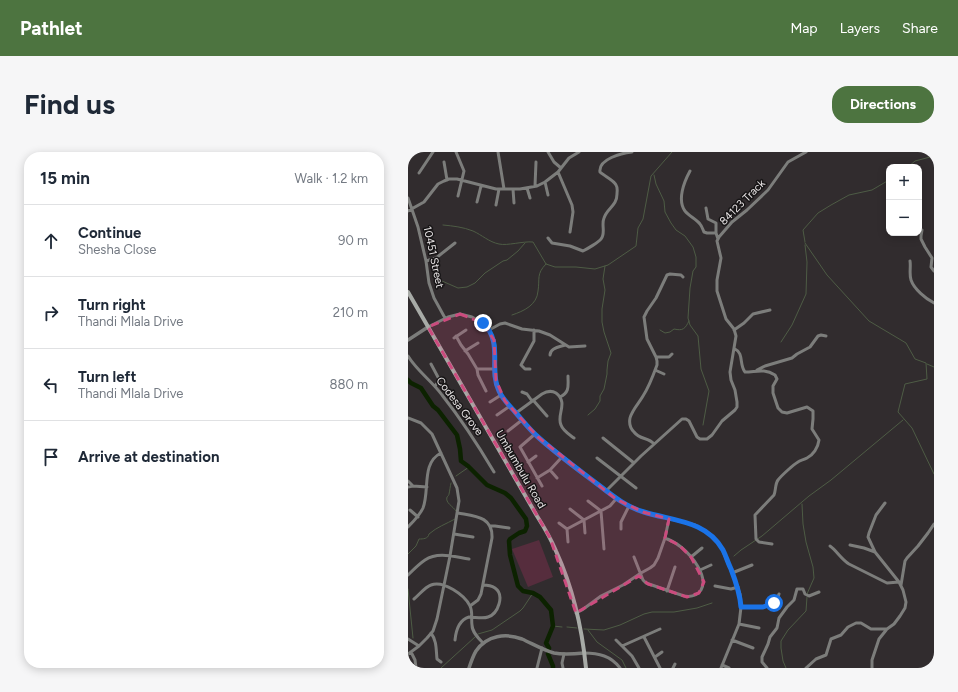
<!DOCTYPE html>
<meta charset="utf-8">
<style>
:root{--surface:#fff;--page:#f6f6f7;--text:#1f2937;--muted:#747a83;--line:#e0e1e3;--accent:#4d7440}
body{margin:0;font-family:Figtree,sans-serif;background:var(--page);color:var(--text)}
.controls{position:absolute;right:12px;top:12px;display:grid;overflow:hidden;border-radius:8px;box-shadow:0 2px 10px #0003}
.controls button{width:36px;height:36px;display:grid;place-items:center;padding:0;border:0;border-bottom:1px solid var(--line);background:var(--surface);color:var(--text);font:20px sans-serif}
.stop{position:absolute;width:12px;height:12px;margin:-9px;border:3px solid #1a73e8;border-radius:50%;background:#fff}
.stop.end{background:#1a73e8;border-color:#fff;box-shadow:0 1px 4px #0008}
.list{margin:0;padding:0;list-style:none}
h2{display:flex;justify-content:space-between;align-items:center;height:52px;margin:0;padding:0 16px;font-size:17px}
h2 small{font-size:13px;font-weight:400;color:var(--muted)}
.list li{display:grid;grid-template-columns:26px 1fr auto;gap:12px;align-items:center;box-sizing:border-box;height:72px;padding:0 16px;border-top:1px solid var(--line)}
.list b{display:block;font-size:15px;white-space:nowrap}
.list p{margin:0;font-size:13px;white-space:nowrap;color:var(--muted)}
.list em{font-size:13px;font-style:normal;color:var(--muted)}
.icon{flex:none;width:22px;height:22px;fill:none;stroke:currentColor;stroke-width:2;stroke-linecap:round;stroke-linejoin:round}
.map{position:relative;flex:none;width:526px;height:516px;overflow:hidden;border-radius:16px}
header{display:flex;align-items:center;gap:24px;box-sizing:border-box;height:56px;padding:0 20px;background:var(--accent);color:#fff}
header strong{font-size:19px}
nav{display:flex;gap:22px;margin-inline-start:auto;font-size:14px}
.intro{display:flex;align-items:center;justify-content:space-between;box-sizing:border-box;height:96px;padding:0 24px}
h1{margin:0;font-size:28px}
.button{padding:10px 18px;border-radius:16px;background:var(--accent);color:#fff;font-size:14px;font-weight:700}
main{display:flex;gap:24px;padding:0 24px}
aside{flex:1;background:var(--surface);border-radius:16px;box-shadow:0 2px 10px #0003}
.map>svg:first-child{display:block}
.green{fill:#562d3d}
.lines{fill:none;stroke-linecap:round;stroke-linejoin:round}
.stream{stroke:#4e5c45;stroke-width:1}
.river{stroke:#0c2200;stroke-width:4.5}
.minor{stroke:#7c7d7b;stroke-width:3}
.tertiary{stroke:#7c7d7b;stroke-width:3.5}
.secondary{stroke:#a8aba7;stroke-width:4}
.route{stroke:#1a73e8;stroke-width:5}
.marked{fill:#cc4b7e;fill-opacity:0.2;stroke:#cc4b7e;stroke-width:3;stroke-dasharray:8 5;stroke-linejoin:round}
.labels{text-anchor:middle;stroke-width:3;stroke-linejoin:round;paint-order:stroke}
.street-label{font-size:11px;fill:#e8e4e5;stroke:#171516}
</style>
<header>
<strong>Pathlet</strong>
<nav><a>Map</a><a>Layers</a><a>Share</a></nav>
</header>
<div class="intro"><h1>Find us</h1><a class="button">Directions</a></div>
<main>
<aside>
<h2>15 min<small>Walk · 1.2 km</small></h2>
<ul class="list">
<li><svg class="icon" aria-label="ahead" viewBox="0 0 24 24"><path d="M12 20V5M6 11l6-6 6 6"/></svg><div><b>Continue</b><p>Shesha Close</p></div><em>90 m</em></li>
<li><svg class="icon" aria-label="right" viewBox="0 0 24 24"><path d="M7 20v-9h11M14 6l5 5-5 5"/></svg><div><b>Turn right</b><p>Thandi Mlala Drive</p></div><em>210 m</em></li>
<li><svg class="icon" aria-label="left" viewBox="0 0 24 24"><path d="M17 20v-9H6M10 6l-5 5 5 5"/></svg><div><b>Turn left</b><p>Thandi Mlala Drive</p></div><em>880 m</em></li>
<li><svg class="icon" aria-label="arrive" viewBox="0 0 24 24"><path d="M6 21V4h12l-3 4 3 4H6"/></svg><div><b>Arrive at destination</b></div></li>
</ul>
</aside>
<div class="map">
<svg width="526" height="516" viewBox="0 0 526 516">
<rect width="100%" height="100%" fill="#312c2e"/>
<path class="green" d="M131,388L145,425L120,435L104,397Z"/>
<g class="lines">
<path class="stream" d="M500,15L507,9L526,4
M246,23L248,32L256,49L257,60L263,71L268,78L277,84L285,95L288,105V115L285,119L282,136L280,166L282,173L290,184L293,217L301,239L295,273
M481,38V50
M35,73C45,74 55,75 65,79C74,83 81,90 91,92C99,94 115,89 125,90L138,112L147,115H168L187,117L200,113L228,94L230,76L235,67L243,24L264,0
M397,90L395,78L410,61L423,53L441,43L464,38L481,28
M397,91L419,123L461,169L498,191L507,207L518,211L519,227L497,232L490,260L504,276L526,322
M34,129L50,136L59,135L67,131L77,121L95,109L99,108L110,99L117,91
M104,163C116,159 129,153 130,139C132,127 128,122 138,112
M252,178L257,181L262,180L266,177C275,179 277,177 281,169
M373,190L384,173L398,142L399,110L397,93
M519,212L526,215
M180,263L187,257L192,249V244L196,237L199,222V218L200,209L203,201L196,180L194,170V157L197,138L195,127L197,114
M48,324L61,315
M43,331C42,335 42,338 41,342C41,343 40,344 39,345C37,351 45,354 48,359
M394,352L395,372L398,390L405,415L406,426L399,442
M0,402L8,394L11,387C15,387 20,387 21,382C29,375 38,372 47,367
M326,404L333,398L354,384L401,344L423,328L495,268
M0,437L5,486
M145,474L154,475
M159,475L169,476
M176,477L196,478L212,473L236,462L244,460H266L289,456L304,451
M180,478L189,490L214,508L218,516
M70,482L84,478L112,459L115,456L125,441
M33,516L67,485
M378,516L375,509L373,496V489L380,478L398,459L399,445"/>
<path class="river" d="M0,228L3,231L13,236L25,254L30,258L49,283L52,297L53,309L60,314L79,333L97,341L103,346L118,367L119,374L117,379L111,381L102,387L101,389L102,403L110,434L115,439L125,441L132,445L143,458L145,474L138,491L141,496
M140,502L145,514V516"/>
<path class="minor" d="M48,0L56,19L50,44
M90,0L96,37
M140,0L146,10L153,16
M36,10L39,28
M282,19C276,30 269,48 277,59C281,64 288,67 292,72C294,74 295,78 296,80L299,81H308
M150,20L164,53L165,60L162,80
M11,21L25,0
M137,30L140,43
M127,34L128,10
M119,36L122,46
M105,37L106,51
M0,46L10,75L18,109L21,131L26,146L37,166
M69,50L73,34
M88,53L91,37
M298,56L300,67L308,71V81L310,87
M0,59L16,50L30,32L36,29L41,27H49L88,37H112L129,34L137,30L150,20L161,6L171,0
M514,78L513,84V87L517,95L524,106L523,115L526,119
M140,86L144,91L162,94L175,99C179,97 191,90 193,87C198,81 193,73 196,66C199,56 209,54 209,42C209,39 210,36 208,33C206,28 196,24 192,20C190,7 214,1 224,0
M18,109L28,106L47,91
M502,109C503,115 501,122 503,128C506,137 518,147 526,151
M20,175L40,165L52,162L64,165L75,171L81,178L86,188L87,194L88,228L91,239L97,249L130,285L198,339L216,351L235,360L287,373L299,380L307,387L314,397L324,421L332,442L333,455L331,472L313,516
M81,178L92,172L97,171L114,177L131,179L142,183L161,195L177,194
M326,178L336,171L345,162L362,158
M48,184L53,193L60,202L69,217L70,223L78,239
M46,186L58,178
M327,197C336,201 331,213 337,220C348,220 356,216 367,223L369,227L365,234V241L370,256L374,260L379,261L399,255L405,259V267L404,277L411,288C410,296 405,303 399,306C396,308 392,308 390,310C385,313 374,323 370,328C367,332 368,338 366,343L347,363L348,387L351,390L364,392
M57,199L70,191
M142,203C142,196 151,195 157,193
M0,204C9,219 24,229 34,243C53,267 70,293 86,320
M248,205H261L264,202
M23,212L31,227V229L27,234
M69,217H87
M122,217H117L113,213L126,189V178
M247,218L256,222
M349,218L357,214L384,206L389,202L402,195L410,184L413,183L418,184
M114,240L119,242L124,249
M152,245C162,240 160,234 160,224
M125,248L139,264
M82,250L93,243
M108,261L134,242C139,239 143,238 148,241C161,251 148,263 153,273C155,279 162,283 166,286
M89,263L102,254
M0,266L13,271L24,282L49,336L51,349L42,404L29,467L25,479L19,486L11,494L0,502
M100,279L114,268
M127,282L112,295L134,334
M195,286L226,311
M246,292C240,285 232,288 226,280C222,276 221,271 222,266C224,258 231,251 235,244C241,235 245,224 249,213V209L248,205L239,187L236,165L239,159L248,146L259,123L262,122L273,123L275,125
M189,306L228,336
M120,310L128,304
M142,318L149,326
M129,326L142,318L154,305
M0,329L5,334
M0,335L5,334L19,335
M198,339L233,304L274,267H278L281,269L289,285L292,287H299L304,283L314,269L327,258L329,255V250L327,238L323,228L322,220L328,184L326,177L318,167L309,139V128L313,106L309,89L311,85L324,70L339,58L360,38L380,10L398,0
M180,349L193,359L196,397
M162,357L176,368L177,381
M2,358L10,365
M50,361C66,364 85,364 84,386L73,442L70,448L62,454
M151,371L159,377
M82,374H87L101,376
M0,375C6,369 12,363 15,356C22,338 13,311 33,301
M159,377L202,354L208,347
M159,377L160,390
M213,377V370L221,354
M46,382L65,385
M442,393L456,396L467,400
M422,394C429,399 433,407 441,412L479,431L491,430
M226,405L235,428L238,431L276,444C282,445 289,444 293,438C301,424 283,403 273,395C268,391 262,388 257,386
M283,405L294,396
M292,418L303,413
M324,421L344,413
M0,423C5,418 11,412 17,408C30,399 47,405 61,407
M493,433L497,409L499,406L510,394L520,381L526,372
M307,434L323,437L330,435
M259,439L267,415
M6,447C11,443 17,435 23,433C35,428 57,443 62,454C65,460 63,467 64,473C64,480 70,486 75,491
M333,455H355L368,450L371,442
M168,461L174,458L193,444L215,433L233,421L242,416L246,413L250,406L257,386L261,367
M331,472L351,476
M23,481C29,489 28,498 29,507L33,510
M236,485L252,516
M0,487L11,494
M47,488C48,478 51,468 61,465C67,465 75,467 80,465C90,462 97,443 87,436C84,434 79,433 75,433
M208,488L224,504L231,516
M324,488L345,496
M214,494L252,477
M3,500L7,508L8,516
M176,501C191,501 203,504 212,516
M247,505L254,500
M314,513L321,516
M129,516L134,496
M155,516L154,511L156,502
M265,516L267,512
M359,516L354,510V505L360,492L362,485L369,476L371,466L379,455L386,448L389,437H395L397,442L401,444L411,440
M398,516L408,507L418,503L423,487L433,483L440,475L448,471H453L463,477H479
M464,516V508L471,487L479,477L486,472L492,464L497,456L498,450L495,438L491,430L467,400L460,385L461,381L468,363L477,351"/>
<path class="tertiary" d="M0,188L20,175
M61,516C63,510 65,504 68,499C79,483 98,481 114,487C125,492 135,498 146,501C156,503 166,502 176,501"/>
<path class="secondary" d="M0,140L129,364C136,375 143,387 148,399C165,436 174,476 178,516"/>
</g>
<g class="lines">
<path class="route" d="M75,171C96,191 80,216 91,239C95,248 102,254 108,261C115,269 122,278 130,285C150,303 171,318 192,334C206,345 219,355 236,360C264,369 298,368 315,398C318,404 320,411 323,417C328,430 332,441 333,455H355L366,451"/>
</g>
<path class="marked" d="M52,162L75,171L86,188L88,228L97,249L130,285L208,347L235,360L261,367L257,386L271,393L283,405L296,430L291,441L279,445L240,432L231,424L168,461L142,386L20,175Z"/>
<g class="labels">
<g class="street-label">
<text transform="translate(334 50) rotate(-45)" y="4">84123 Track</text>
<text transform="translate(26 105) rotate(78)" y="4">10451 Street</text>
<text transform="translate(52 254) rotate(53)" y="4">Codesa Grove</text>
<text transform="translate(113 317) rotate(60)" y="4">Umbumbulu Road</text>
</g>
</g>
</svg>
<div class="controls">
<button>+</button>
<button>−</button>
</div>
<div class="stop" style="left:366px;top:451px"></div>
<div class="stop end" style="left:75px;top:171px"></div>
</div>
</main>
